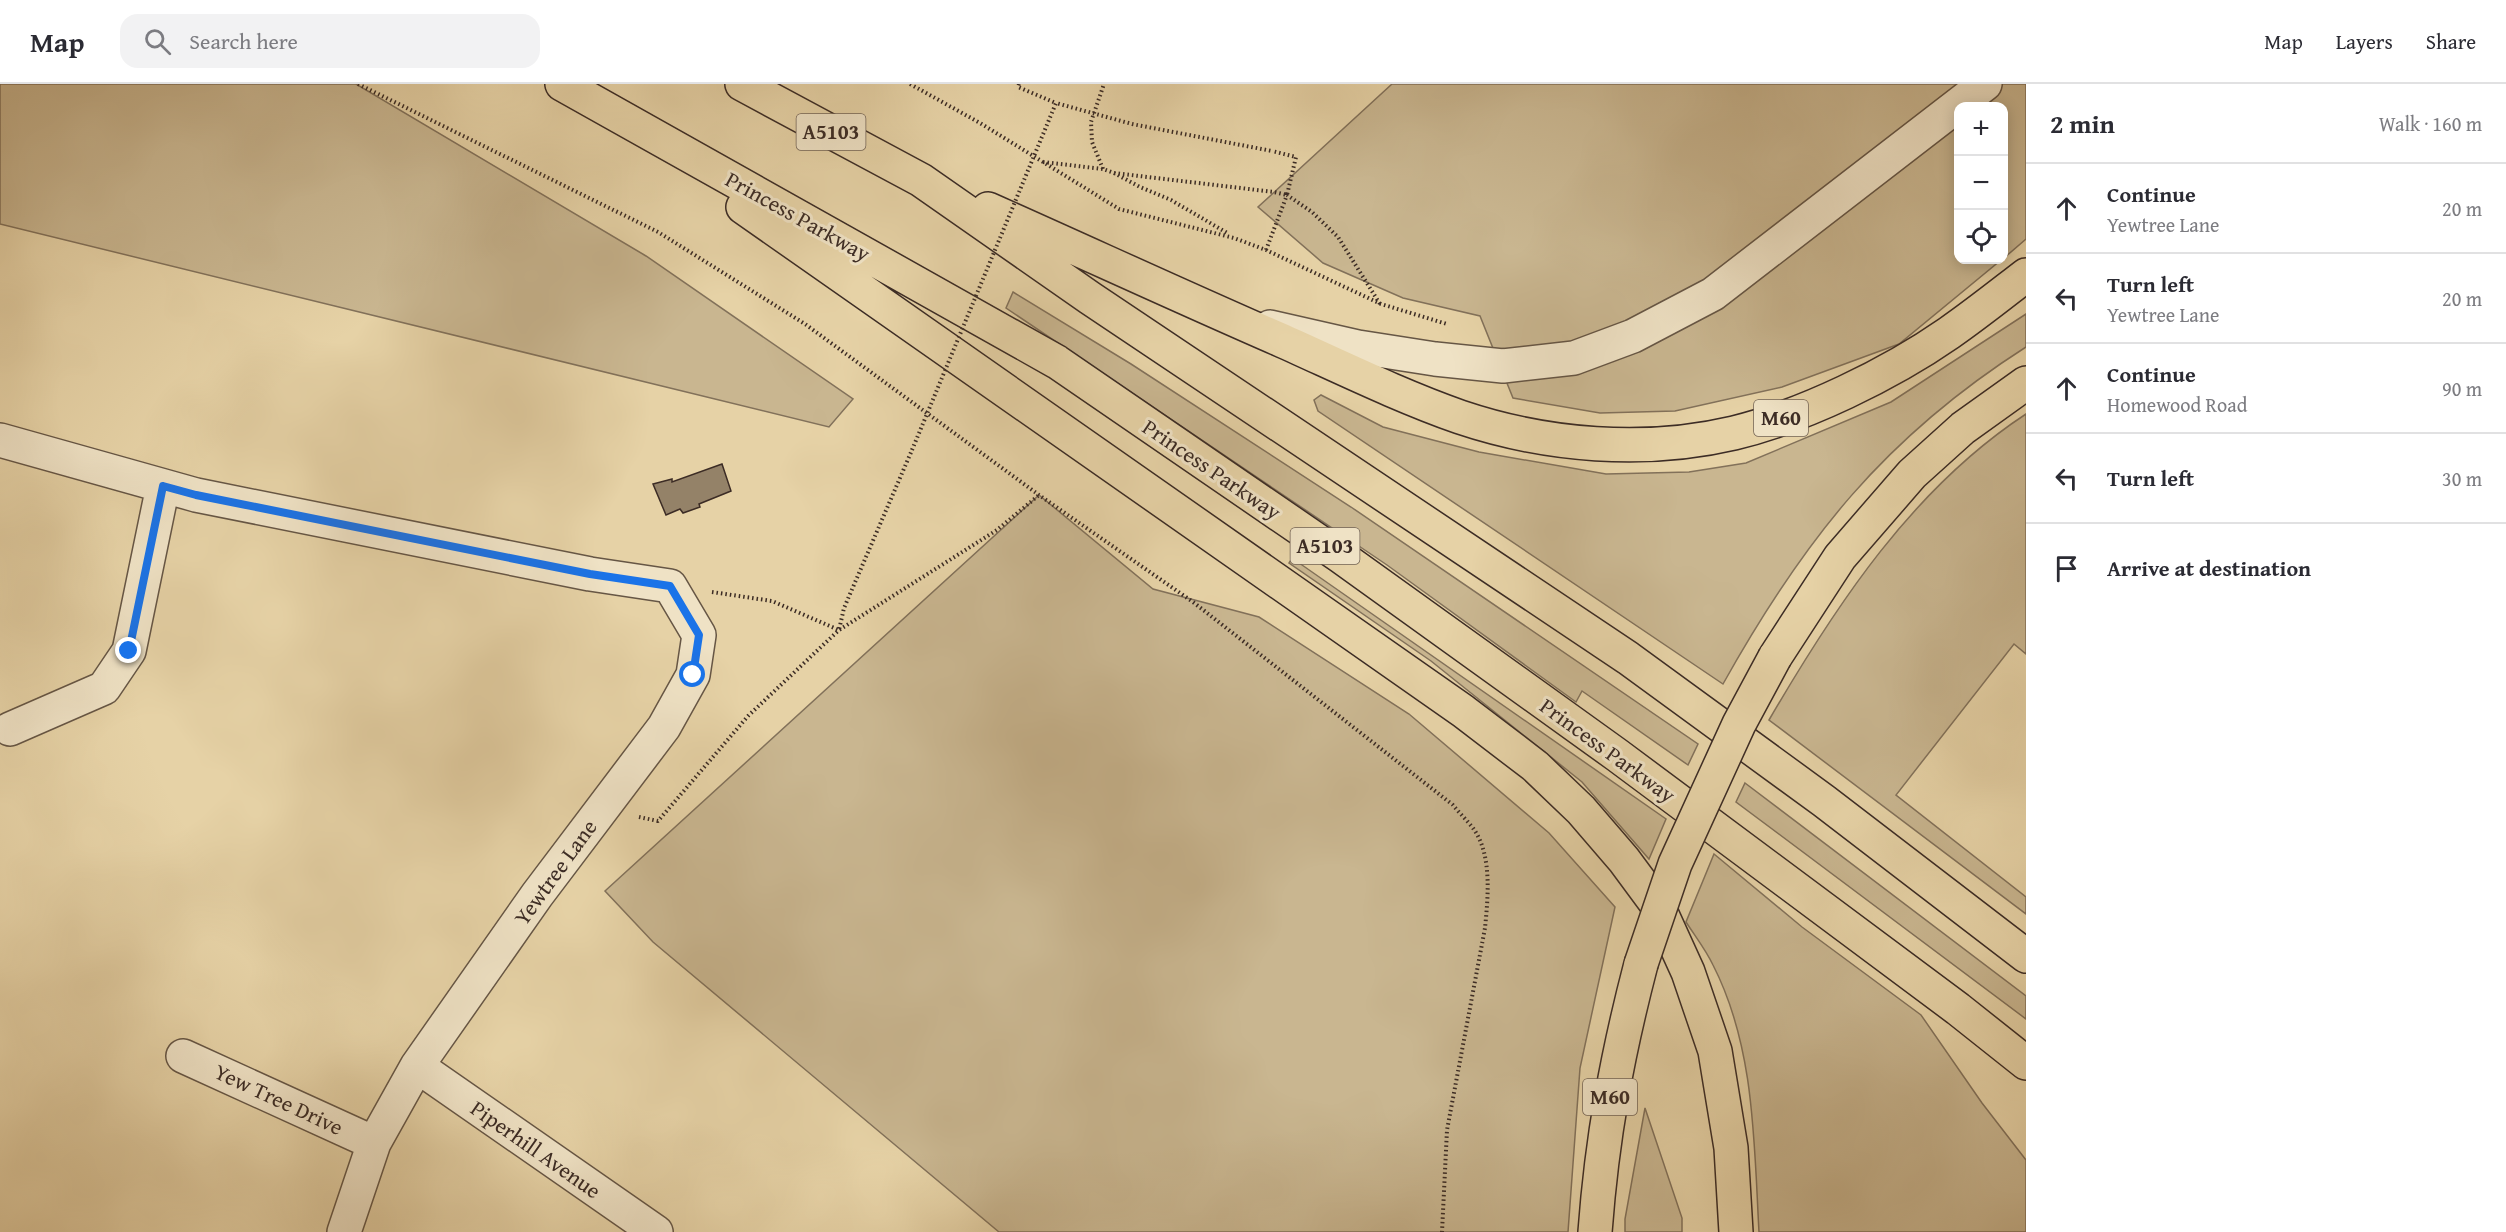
<!DOCTYPE html>
<meta charset="utf-8">
<style>
:root{--surface:#fff;--page:#f2f2f3;--text:#2b2b33;--muted:#7c7c81;--line:#e1e1e2}
body{margin:0;font-family:"Gentium Book Plus",serif;background:var(--page);color:var(--text)}
.controls{position:absolute;right:18px;top:18px;display:grid;overflow:hidden;border-radius:12px;box-shadow:0 3px 15px #0003}
.controls button{width:54px;height:54px;display:grid;place-items:center;padding:0;border:0;border-bottom:2px solid var(--line);background:var(--surface);color:var(--text);font:30px sans-serif}
.stop{position:absolute;width:18px;height:18px;margin:-14px;border:4px solid #1a73e8;border-radius:50%;background:#fff}
.stop.end{background:#1a73e8;border-color:#fff;box-shadow:0 2px 6px #0008}
.list{margin:0;padding:0;list-style:none}
h2{display:flex;justify-content:space-between;align-items:center;height:78px;margin:0;padding:0 24px;font-size:26px}
h2 small{font-size:20px;font-weight:400;color:var(--muted)}
.list li{display:grid;grid-template-columns:39px 1fr auto;gap:18px;align-items:center;box-sizing:border-box;height:90px;padding:0 24px;border-top:2px solid var(--line)}
.list b{display:block;font-size:22px;white-space:nowrap}
.list p{margin:0;font-size:20px;white-space:nowrap;color:var(--muted)}
.list em{font-size:20px;font-style:normal;color:var(--muted)}
.icon{flex:none;width:33px;height:33px;fill:none;stroke:currentColor;stroke-width:2;stroke-linecap:round;stroke-linejoin:round}
.map{position:relative;flex:none;width:2026px;height:1148px;overflow:hidden}
header{display:flex;align-items:center;gap:36px;box-sizing:border-box;height:84px;padding:0 30px;background:var(--surface);border-bottom:2px solid var(--line)}
header strong{font-size:28px}
nav{display:flex;gap:33px;margin-inline-start:auto;font-size:21px}
.search{width:420px;height:54px;background:var(--page);display:flex;align-items:center;gap:15px;box-sizing:border-box;padding:0 21px;border-radius:18px;color:var(--muted);font-size:22px}
main{display:flex}
aside{flex:1;background:var(--surface)}
.map>svg:first-child{display:block}
.green{fill:#c9b690;stroke:#82715a;stroke-width:1.5}
.building{fill:#948268;stroke:#3c2c25;stroke-width:1.5}
.lines{fill:none;stroke-linecap:round;stroke-linejoin:round}
.minor-casing{stroke:#665645;stroke-width:36}
.highway-casing{stroke:#3c2c25;stroke-width:36}
.path{stroke:#3c2c25;stroke-width:4;stroke-dasharray:1.5 3;stroke-linecap:butt}
.minor{stroke:#efe2c5;stroke-width:33}
.highway{stroke:#e6d2a6;stroke-width:33}
.highway-bridge-casing{stroke:#3c2c25;stroke-width:36;stroke-linecap:butt}
.path-bridge{stroke:#3c2c25;stroke-width:4;stroke-dasharray:1.5 3;stroke-linecap:butt}
.highway-bridge{stroke:#e6d2a6;stroke-width:33}
.route{stroke:#1a73e8;stroke-width:8}
.labels{text-anchor:middle;stroke-width:6;stroke-linejoin:round;paint-order:stroke}
.shield{fill:#efe2c5;stroke:#726355;stroke-width:1.5}
.shield-label{font-size:21px;font-weight:bold;fill:#3c2c25}
.street-label{font-size:22px;fill:#3c2c25;stroke:#efe2c5}
</style>
<header>
<strong>Map</strong>
<div class="search"><svg class="icon" aria-label="search" viewBox="0 0 24 24"><circle cx="10" cy="10" r="6"/><path d="M15 15l6 6"/></svg>Search here</div>
<nav><a>Map</a><a>Layers</a><a>Share</a></nav>
</header>
<main>
<div class="map">
<svg width="2026" height="1148" viewBox="0 0 2026 1148">
<rect width="100%" height="100%" fill="#e6d2a6"/>
<filter id="stains"><feTurbulence type="fractalNoise" baseFrequency=".00333" numOctaves="4"/><feColorMatrix values="0 0 0 0 .2 0 0 0 0 .09 0 0 0 0 .02 0 0 0 .5 -.17"/></filter>
<radialGradient id="worn" r=".72"><stop offset=".6" stop-color="#630" stop-opacity="0"/><stop offset="1" stop-color="#630" stop-opacity=".3"/></radialGradient>
<path class="green" d="M0,0H356L646,172L853,315L829,343L0,140Z
M1392,0H2026V155L2004,174V22H1958V176H2001L1899,260L1782,303L1675,327L1600,329L1513,314L1480,232L1403,214L1323,179L1258,123Z
M1013,208L1131,280L1351,423L1698,660L1688,681L1582,607L1576,618L1387,481L1006,224Z
M2026,230V263C1885,353 1804,455 1723,600L1318,327L1314,316L1321,311L1383,343L1479,368L1606,390L1689,388L1746,379L1891,318Z
M2026,330V570L2014,560L1896,711L2026,813V830L1769,636C1836,521 1913,404 2026,330Z
M1039,411L1153,505L1259,533L1409,630L1549,749L1615,823L1580,984L1568,1148H999L653,858L605,807Z
M1292,474L1666,735L1649,775L1582,698L1431,577L1289,479Z
M1745,699L2026,912V935L1736,718Z
M1714,770L1802,843L1921,931L1982,1019L2026,1076V1148H1759C1754,1059 1755,963 1713,881C1706,866 1695,852 1686,838Z
M1645,1024L1682,1134V1148H1625V1135Z"/>
<path class="building" d="M722,380L731,407L699,420L700,423L683,429L680,425L666,431L653,400L672,395V398Z"/>
<g class="lines">
<g class="minor-casing">
<path id="minor" d="M1270,243L1358,263L1435,275L1503,282L1574,274L1633,252L1713,210L1985,0
M0,356L196,411L590,490L670,502L699,551L693,591L664,643L537,811L417,982L374,1059L344,1148
M10,645L104,604L129,567L163,402
M183,972L374,1059
M417,982L656,1148"/>
</g>
<g class="highway-casing">
<path id="highway" d="M562,0L1057,278L1340,472L1617,671L1958,925L2026,979
M742,0L921,96L1090,214L1628,574L1824,717L2026,872
M743,123L1463,627L1535,682L1581,726L1624,776L1658,822L1688,888L1715,967L1731,1064L1736,1148
M988,125C1087,169 1184,214 1283,257C1341,283 1400,312 1460,333C1546,362 1645,370 1734,349C1804,332 1890,290 1949,249C1975,231 2000,211 2026,191
M1775,573L1840,473L1912,390L1963,344L2026,299
M1595,1148C1602,1053 1617,972 1641,880"/>
</g>
<path class="path" d="M358,0L658,148L805,240L1039,411L1193,518L1453,721C1460,730 1469,738 1475,747C1492,773 1488,814 1485,844L1447,1046L1442,1148
M910,0L980,39L1119,125L1234,154L1266,166L1381,220L1447,240
M1019,0L1018,3L1056,19
M1043,78L1103,85L1114,89L1140,103L1171,116L1229,150
M1103,85L1092,58L1091,38L1104,0
M1114,89L1274,108L1287,111L1296,73L1272,67
M1266,166L1287,111L1312,128L1338,153L1380,220
M712,508L772,517L839,546L844,524L912,366
M639,733L658,737L748,632L839,546L997,446L1039,411"/>
<use href="#minor" class="minor"/>
<use href="#highway" class="highway"/>
<g class="highway-bridge-casing">
<path id="highway-bridge" d="M1641,880L1675,780L1739,640L1775,573"/>
</g>
<path class="path-bridge" d="M912,366L1056,19L1132,40L1272,67"/>
<use href="#highway-bridge" class="highway-bridge"/>
</g>
<g class="lines">
<path class="route" d="M129,567L163,402L196,411L590,490L670,502L699,551L693,591"/>
</g>
<g class="labels">
<g class="shield">
<rect x="796.5" y="30" width="69" height="36" rx="4.5"/>
<rect x="1754" y="316" width="54" height="36" rx="4.5"/>
<rect x="1290.5" y="444" width="69" height="36" rx="4.5"/>
<rect x="1583" y="995" width="54" height="36" rx="4.5"/>
</g>
<g class="shield-label">
<text x="831" y="55">A5103</text>
<text x="1781" y="341">M60</text>
<text x="1325" y="469">A5103</text>
<text x="1610" y="1020">M60</text>
</g>
<g class="street-label">
<text transform="translate(798 132) rotate(29)" y="8">Princess Parkway</text>
<text transform="translate(1212 385) rotate(34)" y="8">Princess Parkway</text>
<text transform="translate(1608 666) rotate(36)" y="8">Princess Parkway</text>
<text transform="translate(555 788) rotate(-54)" y="8">Yewtree Lane</text>
<text transform="translate(279 1015) rotate(25)" y="8">Yew Tree Drive</text>
<text transform="translate(536 1065) rotate(35)" y="8">Piperhill Avenue</text>
</g>
</g>
<rect width="100%" height="100%" filter="url(#stains)"/>
<rect width="100%" height="100%" fill="url(#worn)"/>
</svg>
<div class="controls">
<button>+</button>
<button>−</button>
<button><svg class="icon" aria-label="locate" viewBox="0 0 24 24"><circle cx="12" cy="12" r="6"/><path d="M12 2v4M12 18v4M2 12h4M18 12h4"/></svg></button>
</div>
<div class="stop" style="left:693px;top:591px"></div>
<div class="stop end" style="left:129px;top:567px"></div>
</div>
<aside>
<h2>2 min<small>Walk · 160 m</small></h2>
<ul class="list">
<li><svg class="icon" aria-label="ahead" viewBox="0 0 24 24"><path d="M12 20V5M6 11l6-6 6 6"/></svg><div><b>Continue</b><p>Yewtree Lane</p></div><em>20 m</em></li>
<li><svg class="icon" aria-label="left" viewBox="0 0 24 24"><path d="M17 20v-9H6M10 6l-5 5 5 5"/></svg><div><b>Turn left</b><p>Yewtree Lane</p></div><em>20 m</em></li>
<li><svg class="icon" aria-label="ahead" viewBox="0 0 24 24"><path d="M12 20V5M6 11l6-6 6 6"/></svg><div><b>Continue</b><p>Homewood Road</p></div><em>90 m</em></li>
<li><svg class="icon" aria-label="left" viewBox="0 0 24 24"><path d="M17 20v-9H6M10 6l-5 5 5 5"/></svg><div><b>Turn left</b></div><em>30 m</em></li>
<li><svg class="icon" aria-label="arrive" viewBox="0 0 24 24"><path d="M6 21V4h12l-3 4 3 4H6"/></svg><div><b>Arrive at destination</b></div></li>
</ul>
</aside>
</main>
